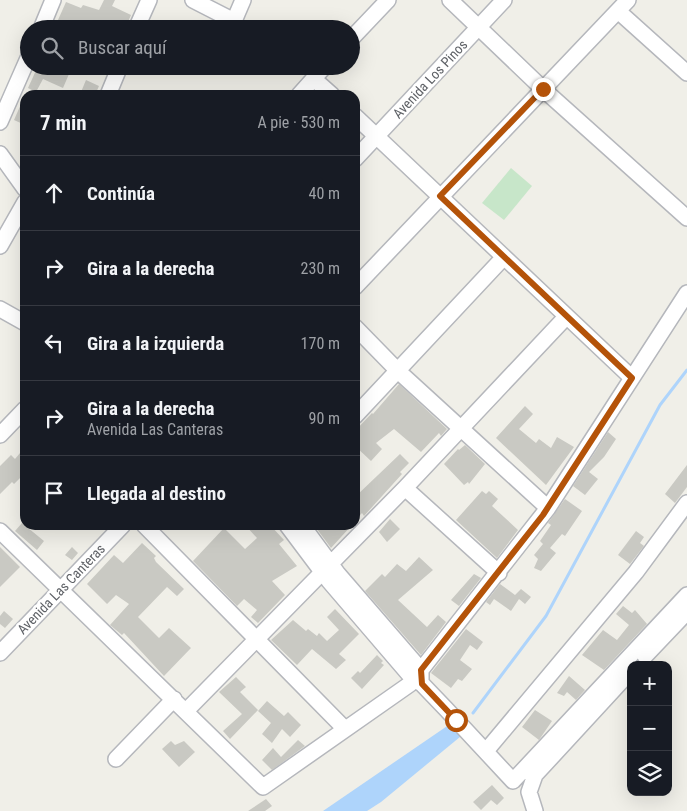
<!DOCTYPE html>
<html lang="es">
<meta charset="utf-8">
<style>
:root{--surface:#171b24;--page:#242831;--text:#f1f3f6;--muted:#9ea1a6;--line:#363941}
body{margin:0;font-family:"Roboto Condensed",sans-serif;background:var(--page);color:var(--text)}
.controls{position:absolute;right:15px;bottom:15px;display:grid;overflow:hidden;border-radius:10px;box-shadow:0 5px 20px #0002}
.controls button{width:45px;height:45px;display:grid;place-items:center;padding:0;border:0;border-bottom:1px solid var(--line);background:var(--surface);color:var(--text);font:25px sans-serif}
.stop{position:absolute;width:15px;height:15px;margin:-11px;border:4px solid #b45309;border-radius:50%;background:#fff}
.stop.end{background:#b45309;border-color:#fff;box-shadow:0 1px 5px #0008}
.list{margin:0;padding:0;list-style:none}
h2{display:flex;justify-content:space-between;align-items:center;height:65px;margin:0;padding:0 20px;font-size:21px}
h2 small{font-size:16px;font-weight:400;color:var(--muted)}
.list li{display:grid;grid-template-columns:32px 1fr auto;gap:15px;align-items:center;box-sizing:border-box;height:75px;padding:0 20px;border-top:1px solid var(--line)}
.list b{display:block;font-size:19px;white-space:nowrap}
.list p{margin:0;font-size:16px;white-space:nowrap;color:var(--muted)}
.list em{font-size:16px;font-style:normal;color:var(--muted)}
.icon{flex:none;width:28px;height:28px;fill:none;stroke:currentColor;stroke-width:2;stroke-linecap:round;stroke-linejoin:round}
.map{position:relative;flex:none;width:687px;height:811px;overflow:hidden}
.search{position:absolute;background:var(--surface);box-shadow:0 5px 20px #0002;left:20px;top:20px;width:340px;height:55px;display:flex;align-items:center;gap:12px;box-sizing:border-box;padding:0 18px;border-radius:28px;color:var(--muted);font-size:19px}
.panel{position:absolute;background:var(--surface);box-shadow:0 5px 20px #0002;left:20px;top:90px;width:340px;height:440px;border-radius:15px}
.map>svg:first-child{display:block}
.green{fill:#c7e6c9}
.water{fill:#aed4fb}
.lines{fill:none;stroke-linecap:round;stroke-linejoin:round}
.stream{stroke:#aed4fb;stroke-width:3}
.building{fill:#c9c9c3}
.minor-casing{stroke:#b5b7bc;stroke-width:18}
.minor{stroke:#fff;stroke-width:15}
.route{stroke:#b45309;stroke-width:6}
.labels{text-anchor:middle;stroke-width:5;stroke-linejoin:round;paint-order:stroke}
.street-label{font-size:14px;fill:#5f6267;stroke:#fff}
</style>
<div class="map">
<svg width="687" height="811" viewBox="0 0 687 811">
<rect width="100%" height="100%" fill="#f0efe8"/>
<path class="green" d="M511,168L532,186L504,220L482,203Z"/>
<path class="water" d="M456,720L466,732L381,802L367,811H323Z"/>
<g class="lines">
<path class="stream" d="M473,713L546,616L660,405L687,370"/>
</g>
<path class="building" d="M104,0H115L112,6L131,15L125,29H54L66,2L81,8L83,5L99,10Z
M38,66H49L69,74L63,88L43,79L36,92L28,88Z
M86,80L99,86L95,95L81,92Z
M25,95V125L14,120Z
M399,384L447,429L441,436L439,433L421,452L394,429L376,443L382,449L371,461L355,446V431L372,413L373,414Z
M525,406L533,414L519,429L536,443L539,439L551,448L557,437L574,447L546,485L496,438Z
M608,432L616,439L604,457L589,472L598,479L585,495L573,486Z
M465,445L485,464L469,484L468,482L464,485L444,464L458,449L459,450Z
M25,447V473L14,484L12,482L0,494V466L11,455L15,459Z
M400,454L409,463L400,472L402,474L364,516L362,513L355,520V497Z
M687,465V487L675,503L665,494Z
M482,491L486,494L489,491L498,499L492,506L518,530L497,558L456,520Z
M565,499L582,511L565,536L562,534L550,548L556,553L541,571L534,568L538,559L534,555L543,544L540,541L551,525L548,523Z
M390,519L400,529L387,542L379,532Z
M22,523L44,541L37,550L15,531Z
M245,525H270L284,540L279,544L297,566L272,581L285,595L258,623L251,617L257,610L244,599L237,606L193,561L224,528L245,549L257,538Z
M314,525H352L331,548Z
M636,531L644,537L640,543L644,546L630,564L618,555Z
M142,543L156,556L154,558L156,562L184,589L177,596L167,587L138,617L159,638L169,628L191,648L164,676L124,633L122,635L110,625L129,604L116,595L107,604L87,584L114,555L123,563Z
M0,547L20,567L0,587Z
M72,547L78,553L72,560L65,555Z
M419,557L433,570L398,600L427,627L438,615L446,622L421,655L365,591L382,574L385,577L397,564L406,571Z
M474,574L481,578L459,606L451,600Z
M500,584L515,595L521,589L531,597L525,604L519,599L511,611L494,599L490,605L486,602Z
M623,606L632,613L635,610L647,624L604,670L582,655L603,630L617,640L629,625L616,614Z
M335,609L359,634L339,654L346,660L336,669L312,649L297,665L271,640L293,620L306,631L308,629L317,636L319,633L327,641L339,630L327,617Z
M4,611L13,619L5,628L0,624V616Z
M466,629L483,642L477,650L470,645L460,660L472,669L462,681L458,679L451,688L431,673Z
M377,655L383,661L381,663L384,665L362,689L351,678L358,671L360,673Z
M569,676L585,690L576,700L567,692L564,696L557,693Z
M236,677L246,687L240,692L258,710L230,739L223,731L242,714L219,692Z
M267,701L284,716L288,712L301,725L290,737L282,729L272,743L262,734L271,723L258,711Z
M535,710L552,721L539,740L522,727Z
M298,740L305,746L272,770L262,760L273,748L281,757Z
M171,741L175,745L184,741L195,752L179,767L162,749Z
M492,785L504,798L497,805L491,800L481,810L473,802Z
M266,799L272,806L265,811H248Z"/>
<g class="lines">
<g class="minor-casing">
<path id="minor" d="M193,0L234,21L243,0
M450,0L543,89L687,218
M618,11L687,73
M41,29L53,0
M136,29L149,0
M351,39L388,0
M314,79L332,95
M108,95L120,66
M299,95L325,66
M355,116L632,378
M0,122L29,56
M0,154L25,189
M355,159L504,0
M0,246L25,202
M355,287L628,0
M0,309L25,323
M355,327L398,371L548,508
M355,416L504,257
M0,435L25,409
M405,488L499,573
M144,525L345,729
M287,525L329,581L413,679L422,684L446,709L513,781L687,595
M302,525L338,574L421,670V680
M0,531L263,787L410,684L548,508L687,293
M0,653L123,525
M645,656L687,612
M186,711L405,488L566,317
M486,751L636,572L687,503
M116,759L174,699
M535,811L529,792L535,775L630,672"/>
</g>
<use href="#minor" class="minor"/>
</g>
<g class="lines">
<path class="route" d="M456,720L422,684L421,670L543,515L632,378L440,196L543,89"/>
</g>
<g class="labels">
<g class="street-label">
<text transform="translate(430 79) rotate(-47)" y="5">Avenida Los Pinos</text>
<text transform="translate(61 589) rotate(-46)" y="5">Avenida Las Canteras</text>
</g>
</g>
</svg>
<div class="controls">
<button>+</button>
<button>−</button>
<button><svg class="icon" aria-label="layers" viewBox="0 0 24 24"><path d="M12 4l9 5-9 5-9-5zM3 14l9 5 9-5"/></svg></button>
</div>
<div class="stop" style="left:456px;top:720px"></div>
<div class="stop end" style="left:543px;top:89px"></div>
<div class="search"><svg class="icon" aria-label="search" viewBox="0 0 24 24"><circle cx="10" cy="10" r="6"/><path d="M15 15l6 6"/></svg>Buscar aquí</div>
<section class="panel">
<h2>7 min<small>A pie · 530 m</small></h2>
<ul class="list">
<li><svg class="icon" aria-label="ahead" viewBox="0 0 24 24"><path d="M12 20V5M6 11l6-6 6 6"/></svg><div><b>Continúa</b></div><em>40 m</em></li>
<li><svg class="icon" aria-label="right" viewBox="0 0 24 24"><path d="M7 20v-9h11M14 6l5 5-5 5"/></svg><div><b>Gira a la derecha</b></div><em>230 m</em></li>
<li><svg class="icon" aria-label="left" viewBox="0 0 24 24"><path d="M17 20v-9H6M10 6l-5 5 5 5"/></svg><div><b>Gira a la izquierda</b></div><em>170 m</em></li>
<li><svg class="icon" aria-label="right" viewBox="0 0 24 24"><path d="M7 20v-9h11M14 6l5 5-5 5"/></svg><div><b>Gira a la derecha</b><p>Avenida Las Canteras</p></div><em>90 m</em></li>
<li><svg class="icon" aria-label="arrive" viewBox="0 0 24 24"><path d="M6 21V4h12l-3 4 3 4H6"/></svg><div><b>Llegada al destino</b></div></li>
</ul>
</section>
</div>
